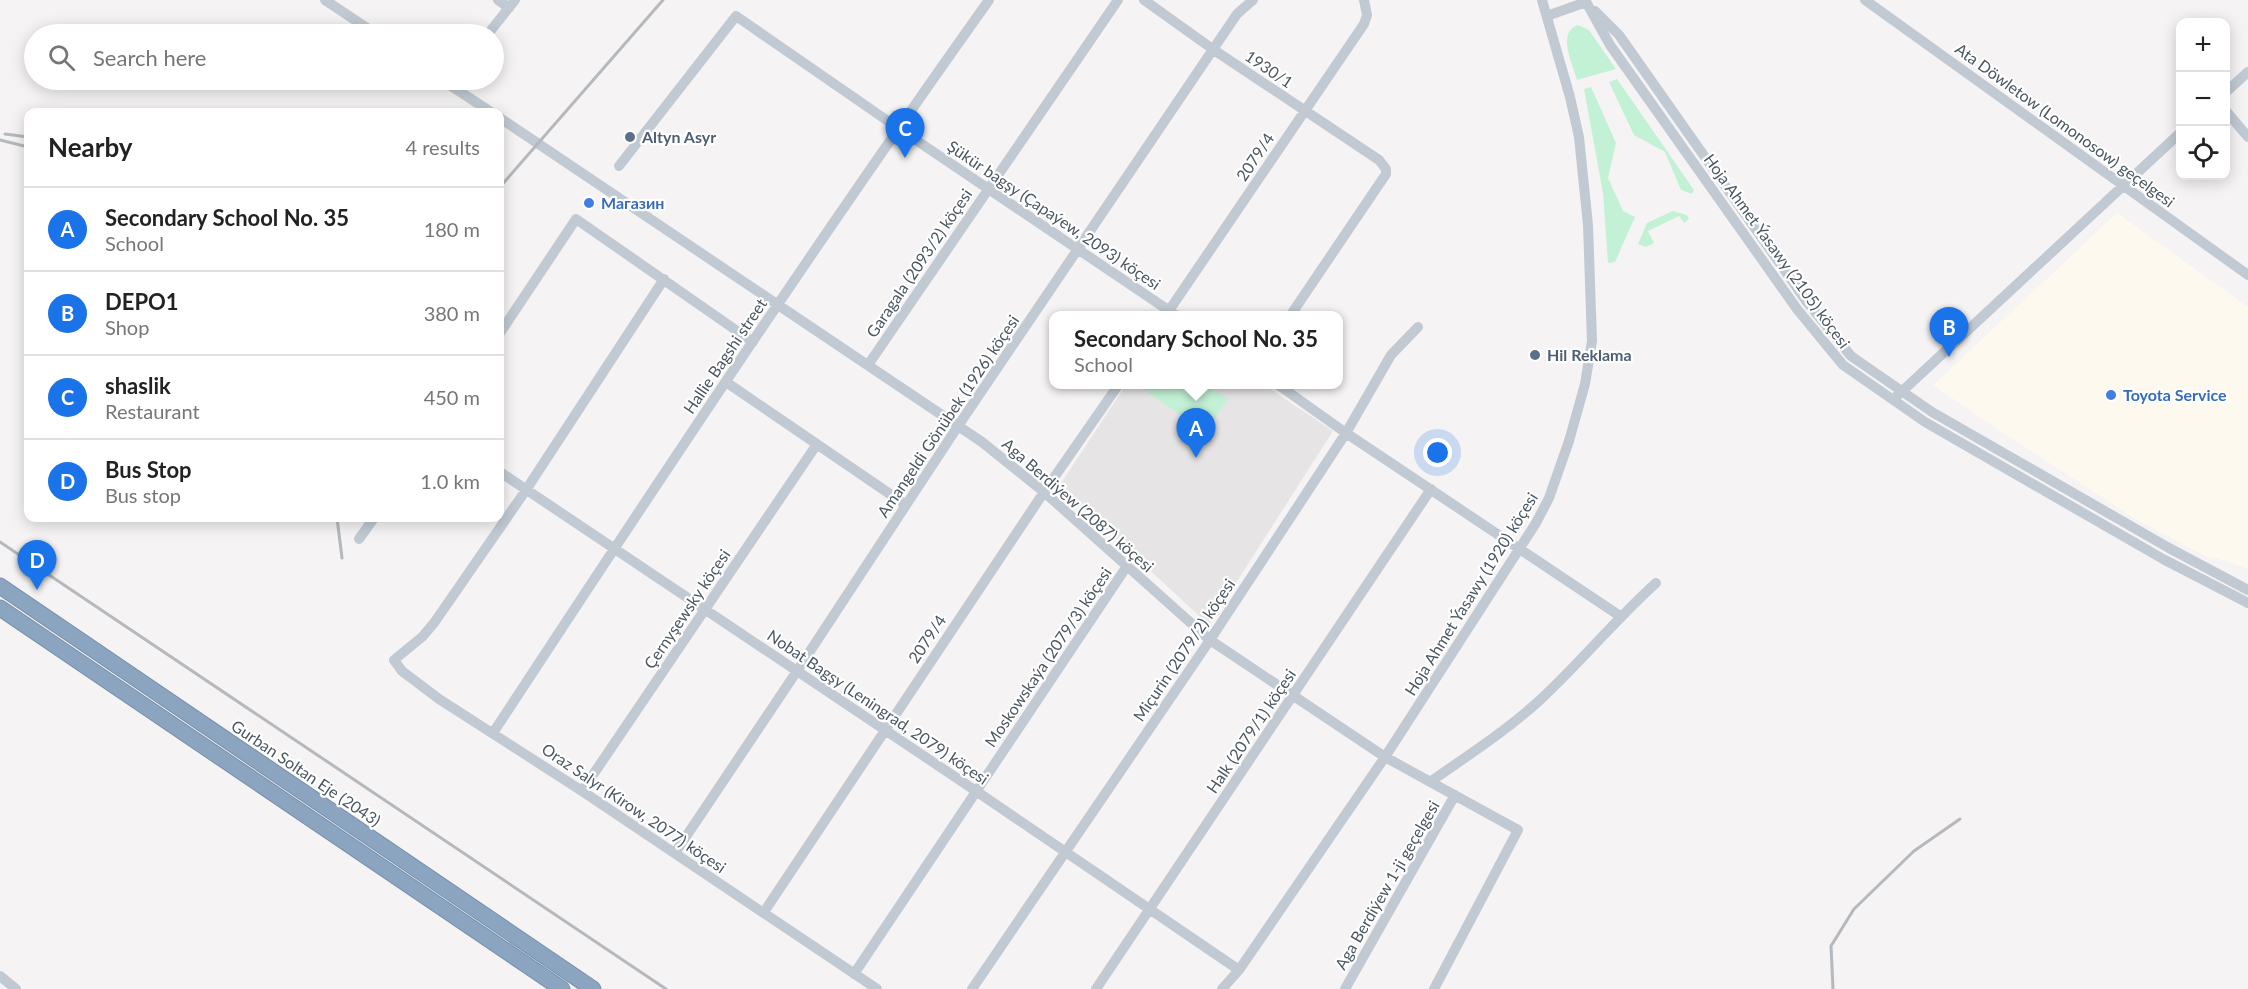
<!DOCTYPE html>
<meta charset="utf-8">
<style>
:root{--surface:#fff;--page:#f6f6f6;--text:#222;--muted:#767676;--line:#e0e0e0;--accent:#1a73e8}
body{margin:0;font-family:Lato,sans-serif;background:var(--page);color:var(--text)}
.controls{position:absolute;right:18px;top:18px;display:grid;overflow:hidden;border-radius:12px;box-shadow:0 3px 15px #0003}
.controls button{width:54px;height:54px;display:grid;place-items:center;padding:0;border:0;border-bottom:2px solid var(--line);background:var(--surface);color:var(--text);font:30px sans-serif}
.you{position:absolute;left:1438px;top:453px;width:21px;height:21px;margin:-15px;border:4px solid #fff;border-radius:50%;background:#1a73e8;box-shadow:0 0 0 9px #1a73e833}
.badge{display:grid;place-items:center;width:39px;height:39px;border-radius:50%;background:var(--accent);color:#fff;font-size:20px;font-weight:700}
.pin{position:absolute;translate:-50% -50px;filter:drop-shadow(0 2px 3px #0008)}
.pin::after{content:'';position:absolute;top:32px;width:21px;height:18px;background:inherit;clip-path:polygon(0 0,100% 0,50% 100%)}
.popup{position:absolute;left:1049px;top:311px;width:294px;height:78px;box-sizing:border-box;display:grid;place-content:center;border-radius:12px;background:var(--surface);filter:drop-shadow(0 2px 4px #0005);font-size:20px;white-space:nowrap;color:var(--muted)}
.popup b{font-size:22px;color:var(--text)}
.popup::after{content:'';position:absolute;left:50%;top:100%;margin-left:-12px;border:12px solid transparent;border-top-color:var(--surface)}
.list{margin:0;padding:0;list-style:none}
h2{display:flex;justify-content:space-between;align-items:center;height:78px;margin:0;padding:0 24px;font-size:26px}
h2 small{font-size:20px;font-weight:400;color:var(--muted)}
.list li{display:grid;grid-template-columns:39px 1fr auto;gap:18px;align-items:center;box-sizing:border-box;height:84px;padding:0 24px;border-top:2px solid var(--line)}
.list b{display:block;font-size:22px;white-space:nowrap}
.list p{margin:0;font-size:20px;white-space:nowrap;color:var(--muted)}
.list em{font-size:20px;font-style:normal;color:var(--muted)}
.icon{flex:none;width:33px;height:33px;fill:none;stroke:currentColor;stroke-width:2;stroke-linecap:round;stroke-linejoin:round}
.map{position:relative;flex:none;width:2248px;height:989px;overflow:hidden}
.search{position:absolute;background:var(--surface);box-shadow:0 3px 15px #0003;left:24px;top:24px;width:480px;height:66px;display:flex;align-items:center;gap:15px;box-sizing:border-box;padding:0 21px;border-radius:33px;color:var(--muted);font-size:22px}
.panel{position:absolute;background:var(--surface);box-shadow:0 3px 15px #0003;left:24px;top:108px;width:480px;height:414px;border-radius:12px}
.map>svg:first-child{display:block}
.commercial{fill:#fdf9ef}
.education{fill:#e6e4e5}
.green{fill:#c3f1d5}
.lines{fill:none;stroke-linecap:round;stroke-linejoin:round}
.highway-casing{stroke:#7690ad;stroke-width:17}
.minor{stroke:#c1cad2;stroke-width:10}
.highway{stroke:#8ba5c1;stroke-width:15}
.rail{stroke:#b5b8bd;stroke-width:3}
.service-dot{fill:#5c6f8a;stroke:#fff;stroke-width:2}
.shop-dot{fill:#3f7fe0;stroke:#fff;stroke-width:2}
.labels{text-anchor:middle;stroke-width:4.5;stroke-linejoin:round;paint-order:stroke}
.street-label{font-size:16px;fill:#4a5661;stroke:#fff}
.service-label{font-size:16px;font-weight:bold;fill:#4e5e75;stroke:#fff;text-anchor:start}
.shop-label{font-size:16px;font-weight:bold;fill:#366cbe;stroke:#fff;text-anchor:start}
</style>
<div class="map">
<svg width="2248" height="989" viewBox="0 0 2248 989">
<rect width="100%" height="100%" fill="#f5f3f3"/>
<path class="commercial" d="M2117,213L2248,307V569L2213,557L2211,559L2132,517L1988,423L1933,385Z"/>
<path class="education" d="M1126,385H1264L1333,431L1209,625L1059,486Z"/>
<path class="green" d="M1578,25L1589,30L1616,69L1577,80C1573,65 1556,32 1578,25Z
M1617,79L1694,190L1692,194L1681,190L1665,152L1634,135L1609,82Z
M1591,87L1616,143L1608,178L1623,211L1635,217L1615,262L1608,263L1603,193L1584,89Z
M1673,211L1687,215L1689,219L1684,223L1679,216L1648,231L1654,243L1646,247L1638,244L1647,223Z
M1141,385H1207L1228,399L1205,432L1140,387Z"/>
<g class="lines">
<g class="highway-casing">
<path id="highway" d="M0,586L593,989
M0,608L562,989"/>
</g>
<path class="minor" d="M325,0L376,34
M498,0L509,8
M1144,0L1214,50L1379,160L1386,169V174L1290,316
M1585,0L1610,45L1797,309L1843,365L1925,422L2163,559L2248,603
M1865,0L2248,275
M1595,11L1619,35L1807,302L1851,356L1932,412L2169,548L2248,590
M1547,16L1586,2
M488,34L515,0
M442,80L491,112
M2226,92L2248,72
M2226,111L2248,137
M500,118L982,442L1044,492L1210,640L1385,757L1518,830L1434,989
M619,166L736,16L898,128L1177,316
M664,279L526,490L434,623L422,637L394,660L402,671L439,699L582,791L877,989
M1166,315L1364,24L1367,15L1364,0
M500,333L576,219L753,342
M868,365L1118,0
M726,382L906,505
M1277,384L1346,433L1620,616
M1897,396L2180,133
M500,472L976,791L1239,970
M359,539L374,518
M493,733C655,486 818,240 989,0
M1430,782C1467,756 1506,731 1540,700C1580,663 1615,620 1656,583
M582,791L817,444
M675,853L797,671L958,426L1237,14L1253,0
M764,912L1044,492L1119,384
M854,974L1127,566
M0,976L16,989
M972,989L1210,640L1346,433L1391,355L1418,327
M1096,989L1431,489
M1222,989L1239,970L1385,757L1536,523L1549,498L1569,441L1585,384L1592,341L1588,225L1579,137L1570,97L1542,0
M1345,989L1455,795"/>
<use href="#highway" class="highway"/>
<path class="rail" d="M5,134L28,137
M0,140L28,147
M500,187L663,0
M337,518L342,558
M0,542L666,989
M1833,989L1831,946L1854,909L1914,851L1960,819"/>
</g>
<g class="service-dot">
<circle cx="630" cy="137" r="6"/>
<circle cx="1535" cy="355" r="6"/>
</g>
<g class="shop-dot">
<circle cx="589" cy="203" r="6"/>
<circle cx="2111" cy="395" r="6"/>
</g>
<g class="labels">
<g class="street-label">
<text transform="translate(1269 69) rotate(34)" y="6">1930/1</text>
<text transform="translate(2065 125) rotate(36)" y="6">Ata Döwletow (Lomonosow) geçelgesi</text>
<text transform="translate(1255 157) rotate(-56)" y="6">2079/4</text>
<text transform="translate(1054 215) rotate(34)" y="6">Şükür bagşy (Çapaýew, 2093) köçesi</text>
<text transform="translate(1777 251) rotate(54)" y="6">Hoja Ahmet Ýasawy (2105) köçesi</text>
<text transform="translate(919 263) rotate(-56)" y="6">Garagala (2093/2) köçesi</text>
<text transform="translate(725 356) rotate(-56)" y="6">Hallie Bagshi street</text>
<text transform="translate(948 416) rotate(-56)" y="6">Amangeldi Gönübek (1926) köçesi</text>
<text transform="translate(1078 505) rotate(41)" y="6">Aga Berdiýew (2087) köçesi</text>
<text transform="translate(1471 594) rotate(-58)" y="6">Hoja Ahmet Ýasawy (1920) köçesi</text>
<text transform="translate(687 609) rotate(-56)" y="6">Çernyşewsky köçesi</text>
<text transform="translate(927 639) rotate(-56)" y="6">2079/4</text>
<text transform="translate(1184 650) rotate(-56)" y="6">Miçurin (2079/2) köçesi</text>
<text transform="translate(1048 657) rotate(-56)" y="6">Moskowskaýa (2079/3) köçesi</text>
<text transform="translate(878 707) rotate(34)" y="6">Nobat Bagşy (Leningrad, 2079) köçesi</text>
<text transform="translate(1251 731) rotate(-56)" y="6">Halk (2079/1) köçesi</text>
<text transform="translate(306 773) rotate(34)" y="6">Gurban Soltan Eje (2043)</text>
<text transform="translate(634 808) rotate(34)" y="6">Oraz Salyr (Kirow, 2077) köçesi</text>
<text transform="translate(1387 885) rotate(-60)" y="6">Aga Berdiýew 1-ji geçelgesi</text>
</g>
<g class="service-label">
<text x="642" y="143">Altyn Asyr</text>
<text x="1547" y="361">Hil Reklama</text>
</g>
<g class="shop-label">
<text x="601" y="209">Магазин</text>
<text x="2123" y="401">Toyota Service</text>
</g>
</g>
</svg>
<div class="controls">
<button>+</button>
<button>−</button>
<button><svg class="icon" aria-label="locate" viewBox="0 0 24 24"><circle cx="12" cy="12" r="6"/><path d="M12 2v4M12 18v4M2 12h4M18 12h4"/></svg></button>
</div>
<div class="you"></div>
<div class="pin badge" style="left:1196px;top:458px">A</div>
<div class="popup"><b>Secondary School No. 35</b>School</div>
<div class="pin badge" style="left:1949px;top:357px">B</div>
<div class="pin badge" style="left:905px;top:158px">C</div>
<div class="pin badge" style="left:37px;top:590px">D</div>
<div class="search"><svg class="icon" aria-label="search" viewBox="0 0 24 24"><circle cx="10" cy="10" r="6"/><path d="M15 15l6 6"/></svg>Search here</div>
<section class="panel">
<h2>Nearby<small>4 results</small></h2>
<ul class="list">
<li><span class="badge">A</span><div><b>Secondary School No. 35</b><p>School</p></div><em>180 m</em></li>
<li><span class="badge">B</span><div><b>DEPO1</b><p>Shop</p></div><em>380 m</em></li>
<li><span class="badge">C</span><div><b>shaslik</b><p>Restaurant</p></div><em>450 m</em></li>
<li><span class="badge">D</span><div><b>Bus Stop</b><p>Bus stop</p></div><em>1.0 km</em></li>
</ul>
</section>
</div>
